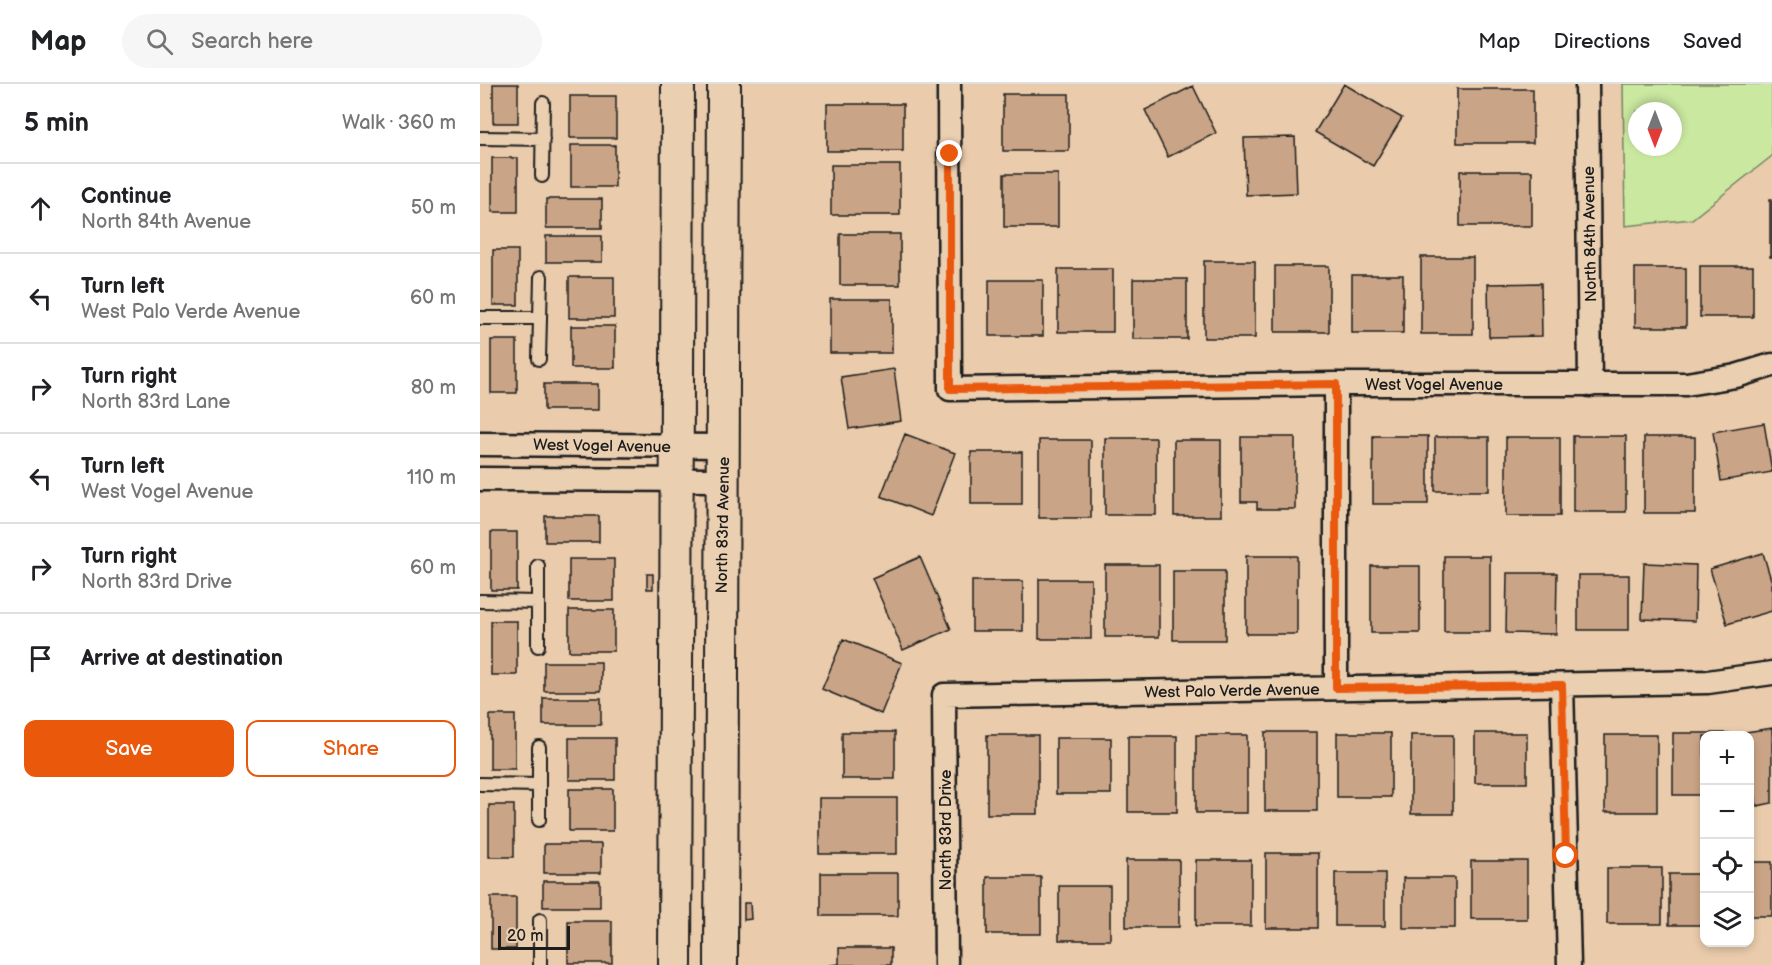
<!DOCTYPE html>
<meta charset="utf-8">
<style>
:root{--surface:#fff;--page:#f6f6f6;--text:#202124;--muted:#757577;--line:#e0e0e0;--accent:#ea580c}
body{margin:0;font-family:"Balsamiq Sans",sans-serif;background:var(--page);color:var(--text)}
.controls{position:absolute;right:18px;bottom:18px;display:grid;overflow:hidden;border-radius:12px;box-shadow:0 3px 9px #0003}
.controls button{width:54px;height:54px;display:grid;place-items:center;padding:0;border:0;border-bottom:2px solid var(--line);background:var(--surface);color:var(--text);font:30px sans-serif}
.compass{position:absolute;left:1148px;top:18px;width:54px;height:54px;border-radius:50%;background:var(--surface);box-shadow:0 3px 9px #0003;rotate:180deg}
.scale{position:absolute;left:18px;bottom:15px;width:72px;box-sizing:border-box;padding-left:6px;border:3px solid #1c1c1c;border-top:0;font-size:16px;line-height:21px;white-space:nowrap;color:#1c1c1c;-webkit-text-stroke:4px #eacfb1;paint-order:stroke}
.stop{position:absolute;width:18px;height:18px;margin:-14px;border:4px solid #ea580c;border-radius:50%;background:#fff}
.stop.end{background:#ea580c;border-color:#fff;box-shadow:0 2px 6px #0008}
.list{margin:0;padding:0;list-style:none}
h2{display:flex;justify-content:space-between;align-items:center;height:78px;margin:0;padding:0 24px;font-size:26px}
h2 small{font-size:20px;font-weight:400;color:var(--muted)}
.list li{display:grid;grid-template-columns:39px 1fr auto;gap:18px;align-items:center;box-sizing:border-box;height:90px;padding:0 24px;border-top:2px solid var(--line)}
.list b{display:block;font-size:22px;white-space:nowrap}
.list p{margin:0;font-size:20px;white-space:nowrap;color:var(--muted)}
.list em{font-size:20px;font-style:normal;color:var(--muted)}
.actions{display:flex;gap:12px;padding:18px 24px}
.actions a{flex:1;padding:14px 0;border:2px solid var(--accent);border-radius:12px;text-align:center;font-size:21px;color:var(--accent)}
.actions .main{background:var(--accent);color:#fff}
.icon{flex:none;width:33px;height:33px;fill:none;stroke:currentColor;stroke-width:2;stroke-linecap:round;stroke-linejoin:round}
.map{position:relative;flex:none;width:1292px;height:881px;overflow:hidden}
header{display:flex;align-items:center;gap:36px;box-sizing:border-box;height:84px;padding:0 30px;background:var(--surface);border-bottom:2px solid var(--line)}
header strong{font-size:28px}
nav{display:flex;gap:33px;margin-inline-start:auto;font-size:21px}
.search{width:420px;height:54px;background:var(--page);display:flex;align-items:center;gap:15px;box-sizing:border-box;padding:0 21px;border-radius:33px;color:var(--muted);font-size:22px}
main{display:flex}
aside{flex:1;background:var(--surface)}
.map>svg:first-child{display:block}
.green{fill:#cae8a0;stroke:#73825e;stroke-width:1.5;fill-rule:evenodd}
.building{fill:#caa486;stroke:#1c1c1c;stroke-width:1.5}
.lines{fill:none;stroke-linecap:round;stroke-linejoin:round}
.service-casing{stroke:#1c1c1c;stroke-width:16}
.minor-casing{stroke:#1c1c1c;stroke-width:27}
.secondary-casing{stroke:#1c1c1c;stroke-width:36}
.service{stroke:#eacfb1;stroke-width:12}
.minor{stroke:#eacfb1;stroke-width:22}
.secondary{stroke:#eacfb1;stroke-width:32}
.route{stroke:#ea580c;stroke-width:8}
.labels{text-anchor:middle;stroke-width:4.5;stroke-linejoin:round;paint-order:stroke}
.street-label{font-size:16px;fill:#1c1c1c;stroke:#eacfb1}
</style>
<header>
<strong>Map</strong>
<div class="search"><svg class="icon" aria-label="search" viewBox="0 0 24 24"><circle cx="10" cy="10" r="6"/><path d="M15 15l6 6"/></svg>Search here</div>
<nav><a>Map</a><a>Directions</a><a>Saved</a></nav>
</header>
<main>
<aside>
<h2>5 min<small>Walk · 360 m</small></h2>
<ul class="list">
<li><svg class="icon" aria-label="ahead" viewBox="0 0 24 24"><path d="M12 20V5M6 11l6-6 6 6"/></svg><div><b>Continue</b><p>North 84th Avenue</p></div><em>50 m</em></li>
<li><svg class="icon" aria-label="left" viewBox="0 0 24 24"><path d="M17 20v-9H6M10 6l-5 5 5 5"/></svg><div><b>Turn left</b><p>West Palo Verde Avenue</p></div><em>60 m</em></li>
<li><svg class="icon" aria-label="right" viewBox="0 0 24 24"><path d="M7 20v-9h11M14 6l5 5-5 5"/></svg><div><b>Turn right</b><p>North 83rd Lane</p></div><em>80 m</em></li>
<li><svg class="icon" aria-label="left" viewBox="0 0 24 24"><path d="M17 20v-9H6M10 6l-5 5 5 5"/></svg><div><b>Turn left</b><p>West Vogel Avenue</p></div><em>110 m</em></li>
<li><svg class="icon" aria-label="right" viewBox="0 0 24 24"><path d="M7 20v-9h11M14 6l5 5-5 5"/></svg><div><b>Turn right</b><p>North 83rd Drive</p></div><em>60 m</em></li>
<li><svg class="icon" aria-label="arrive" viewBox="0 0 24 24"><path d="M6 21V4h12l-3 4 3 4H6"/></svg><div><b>Arrive at destination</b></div></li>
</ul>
<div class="actions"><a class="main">Save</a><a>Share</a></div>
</aside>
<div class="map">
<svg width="1292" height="881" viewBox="0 0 1292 881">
<rect width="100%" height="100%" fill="#eaccac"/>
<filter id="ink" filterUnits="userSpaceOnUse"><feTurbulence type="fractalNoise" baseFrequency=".0167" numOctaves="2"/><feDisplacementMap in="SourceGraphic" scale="12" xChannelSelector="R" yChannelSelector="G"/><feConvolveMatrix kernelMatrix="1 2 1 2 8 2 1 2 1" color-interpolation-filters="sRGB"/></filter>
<g filter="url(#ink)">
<path class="green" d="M1143,0H1292V72L1212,135L1145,142ZM1157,27H1193V63H1157Z"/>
<path class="building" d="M13,0H38V39H13Z
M864,0L922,34L893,82L835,48Z
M713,2L736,49L688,73L665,26Z
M977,5H1053V59H977Z
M523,10H589V67H523Z
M90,12H136V54H90Z
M347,20H423V67H347Z
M815,53L817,109L766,111L764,54Z
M91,61H135V103H91Z
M12,74H38V128H12Z
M351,81H420V131H351Z
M980,87H1052V142H980Z
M524,90H578V143H524Z
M66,115H122V144H66Z
M1290,115H1292V173H1290Z
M360,150H420V201H360Z
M66,152H122V178H66Z
M13,166H38V221H13Z
M941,173H993V250H941Z
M724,177H775V254H724Z
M795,182H849V248H795Z
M1220,182H1273V233H1220Z
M1155,184H1206V243H1155Z
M578,185H633V248H578Z
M872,191H923V249H872Z
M89,193H134V234H89Z
M653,195H707V255H653Z
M509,196H563V252H509Z
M1061,199L1062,252L1009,253L1008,200Z
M350,215H412V269H350Z
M91,242H135V284H91Z
M11,256H37V309H11Z
M414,285L421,337L369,345L361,293Z
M64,300H118V326H64Z
M1284,339L1292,388L1241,397L1233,348Z
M425,350L475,369L451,432L401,412Z
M893,352H948V420H893Z
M1093,352H1146V428H1093Z
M761,353H815V425H777V418H761Z
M955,353H1009V407H955Z
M1026,353H1080V432H1026Z
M1164,353H1215V429H1164Z
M625,354H676V431H625Z
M559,356H611V434H559Z
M694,356H741V432H694Z
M491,368H542V420H491Z
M65,432H119V458H65Z
M11,448H37V506H11Z
M1283,469L1292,499V527L1247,540L1230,485Z
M766,472H817V550H766Z
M964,472H1010V548H964Z
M440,473L471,545L423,566L392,494Z
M89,475H134V517H89Z
M1164,479L1216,481L1215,537L1162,535Z
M625,481H679V553H625Z
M891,482H940V549H891Z
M693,487H745V556H693Z
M1027,489H1077L1076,550L1026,549Z
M167,490H173V505H167Z
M1098,491H1149V546H1098Z
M559,495H611V555H559Z
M492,497H543V547H492Z
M89,526H134V567H89Z
M11,537H37V591H11Z
M363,555L422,579L401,630L342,605Z
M64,578H121V607H64Z
M63,614H121V641H63Z
M10,631H35V685H10Z
M1292,644V719L1277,722L1270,672V652H1266V648Z
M362,648H415V695H362Z
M785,648H837V727H785Z
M857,649H911V713H857Z
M995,649H1047V699H995Z
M1193,649H1249V652H1224V711H1193Z
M507,651H558V730H507Z
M716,651H767V729H716Z
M931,651H973V730H931Z
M1125,651H1177V728H1125Z
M648,652H697V728H648Z
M89,654H135V696H89Z
M576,654H631V710H576Z
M89,705H133V747H89Z
M339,714H417V770H339Z
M9,721H34V773H9Z
M64,760H121V789H64Z
M786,769H838V844H786Z
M646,776H699V843H646Z
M716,776H771V842H716Z
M991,777H1047V835H991Z
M1270,778H1292V832H1270Z
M1127,784H1182V840H1127Z
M341,789H418V832H341Z
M855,789H905V842H855Z
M1189,790H1224V841H1189Z
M507,793H561V850H507Z
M923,794H975V844H923Z
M63,797H120V823H63Z
M579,802H630V856H579Z
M11,813H36V865H11Z
M264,819H270L271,835L264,836Z
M88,837H132V879H88Z
M359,864H411V881H350L359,880Z"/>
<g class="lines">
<g class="service-casing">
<path id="service" d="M0,54L63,55
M62,92L63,19
M0,234H60
M59,275L61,193
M58,482V562
M0,517L58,518
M0,700L59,701
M59,736V663
M60,836V881"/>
</g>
<g class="minor-casing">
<path id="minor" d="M469,0L470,305L856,300H1206L1256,292L1292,281
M1107,0L1110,301
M856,300V604
M0,360L243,362
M0,395L243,396
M1082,601L1089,881
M466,881L464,611L1228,598L1292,589"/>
</g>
<g class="secondary-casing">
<path id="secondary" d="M195,881L198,0
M241,881L244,0"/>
</g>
<use href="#service" class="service"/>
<use href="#minor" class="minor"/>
<use href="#secondary" class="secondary"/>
</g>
</g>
<g class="lines" filter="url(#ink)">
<path class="route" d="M470,70V305L856,300V604L1082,601L1086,772"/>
</g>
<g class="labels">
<g class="street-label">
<text transform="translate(1109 150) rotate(-91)" y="6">North 84th Avenue</text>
<text x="954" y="306">West Vogel Avenue</text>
<text transform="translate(122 361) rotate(1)" y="6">West Vogel Avenue</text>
<text transform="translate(242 441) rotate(-89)" y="6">North 83rd Avenue</text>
<text transform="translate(752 606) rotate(-1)" y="6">West Palo Verde Avenue</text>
<text transform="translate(465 746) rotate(-90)" y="6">North 83rd Drive</text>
</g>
</g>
</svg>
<div class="controls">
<button>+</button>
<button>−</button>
<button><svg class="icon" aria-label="locate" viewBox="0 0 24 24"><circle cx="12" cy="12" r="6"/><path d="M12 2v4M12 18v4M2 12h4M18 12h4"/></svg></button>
<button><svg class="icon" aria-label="layers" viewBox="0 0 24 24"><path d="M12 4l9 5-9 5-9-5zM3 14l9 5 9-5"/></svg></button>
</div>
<svg class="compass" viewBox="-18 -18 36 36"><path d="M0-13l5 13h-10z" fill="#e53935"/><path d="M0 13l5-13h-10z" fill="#757577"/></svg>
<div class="scale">20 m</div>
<div class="stop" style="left:1086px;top:772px"></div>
<div class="stop end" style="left:470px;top:70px"></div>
</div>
</main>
